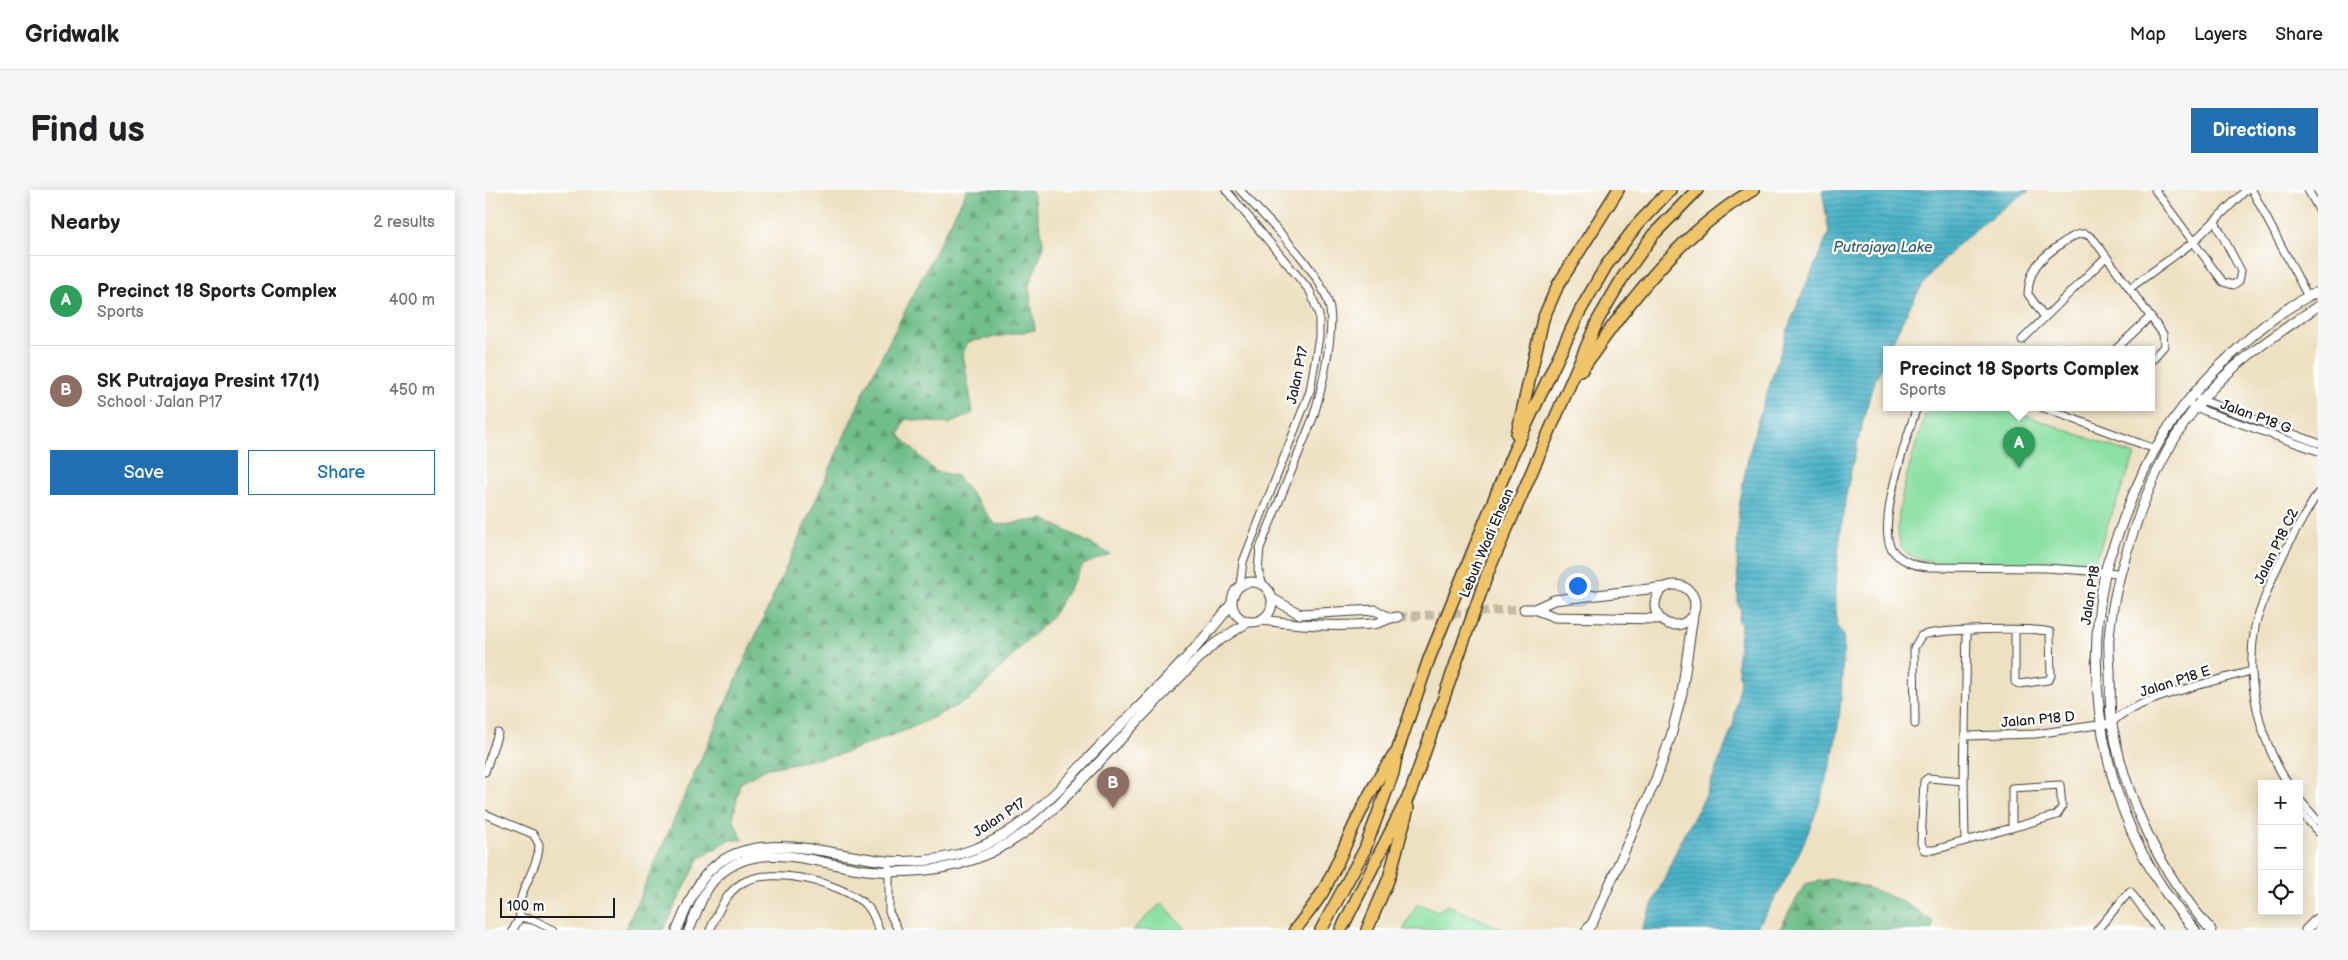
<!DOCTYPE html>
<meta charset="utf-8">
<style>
:root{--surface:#fff;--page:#f6f6f6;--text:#202124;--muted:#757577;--line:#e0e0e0;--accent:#1f6fb2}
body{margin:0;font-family:"Balsamiq Sans",sans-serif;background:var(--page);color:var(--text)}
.controls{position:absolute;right:15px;bottom:15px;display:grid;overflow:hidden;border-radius:0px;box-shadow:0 2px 12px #0003}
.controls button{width:45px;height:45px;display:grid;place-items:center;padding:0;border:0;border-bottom:1px solid var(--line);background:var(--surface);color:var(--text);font:25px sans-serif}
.scale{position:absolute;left:15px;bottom:12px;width:115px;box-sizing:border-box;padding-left:5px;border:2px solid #1c1c1c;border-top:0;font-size:14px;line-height:18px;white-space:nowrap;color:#1c1c1c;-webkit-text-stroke:4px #fff;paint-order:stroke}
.you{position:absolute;left:1092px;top:395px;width:18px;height:18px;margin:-12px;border:4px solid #fff;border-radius:50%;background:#1a73e8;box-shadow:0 0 0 8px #1a73e833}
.badge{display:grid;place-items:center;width:32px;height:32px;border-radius:50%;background:var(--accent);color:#fff;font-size:16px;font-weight:700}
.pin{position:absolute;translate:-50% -41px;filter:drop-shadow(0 1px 2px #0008)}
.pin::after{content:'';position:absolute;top:26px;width:18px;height:15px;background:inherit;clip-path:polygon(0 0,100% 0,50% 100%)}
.popup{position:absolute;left:1398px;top:156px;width:272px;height:65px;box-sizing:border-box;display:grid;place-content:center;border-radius:0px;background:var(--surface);filter:drop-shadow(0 1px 4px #0005);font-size:16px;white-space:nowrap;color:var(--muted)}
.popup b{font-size:19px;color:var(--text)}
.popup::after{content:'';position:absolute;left:50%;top:100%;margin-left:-10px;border:10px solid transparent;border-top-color:var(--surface)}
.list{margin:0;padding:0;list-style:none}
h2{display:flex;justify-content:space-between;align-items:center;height:65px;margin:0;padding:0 20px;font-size:21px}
h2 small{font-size:16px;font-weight:400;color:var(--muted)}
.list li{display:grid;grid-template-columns:32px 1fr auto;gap:15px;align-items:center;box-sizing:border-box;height:90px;padding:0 20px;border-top:1px solid var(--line)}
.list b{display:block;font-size:19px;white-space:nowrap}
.list p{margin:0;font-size:16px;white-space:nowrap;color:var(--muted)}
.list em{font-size:16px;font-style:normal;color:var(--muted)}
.actions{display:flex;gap:10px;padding:15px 20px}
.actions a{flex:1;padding:11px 0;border:1px solid var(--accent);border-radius:0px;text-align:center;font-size:18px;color:var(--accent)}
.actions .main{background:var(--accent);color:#fff}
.icon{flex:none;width:28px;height:28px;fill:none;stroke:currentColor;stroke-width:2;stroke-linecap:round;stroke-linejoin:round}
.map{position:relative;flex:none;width:1833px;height:740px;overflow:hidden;border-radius:0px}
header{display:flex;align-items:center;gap:30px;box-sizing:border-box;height:70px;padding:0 25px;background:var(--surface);border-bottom:1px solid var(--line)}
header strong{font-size:24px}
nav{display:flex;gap:28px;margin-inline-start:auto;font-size:18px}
.intro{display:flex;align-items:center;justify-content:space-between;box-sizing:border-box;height:120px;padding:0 30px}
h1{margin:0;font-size:35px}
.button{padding:12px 22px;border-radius:0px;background:var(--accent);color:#fff;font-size:18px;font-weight:700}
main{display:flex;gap:30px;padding:0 30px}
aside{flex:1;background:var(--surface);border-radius:0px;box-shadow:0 2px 12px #0003}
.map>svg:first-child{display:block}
.forest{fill:url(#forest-firs);stroke:#466d52}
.garden{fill:#8be0a3;stroke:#547e60}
.water{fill:url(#water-rules);stroke:#326772}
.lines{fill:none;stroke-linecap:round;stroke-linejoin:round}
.tertiary-tunnel{stroke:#c4baa1;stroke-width:9;stroke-dasharray:9 4.5;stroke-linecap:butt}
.minor-casing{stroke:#3c3a35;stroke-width:9}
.tertiary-casing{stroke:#3c3a35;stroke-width:11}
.primary-casing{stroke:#3c3a35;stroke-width:14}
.minor{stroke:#fff;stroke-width:7}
.tertiary{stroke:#fff;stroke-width:9}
.primary{stroke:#f0c469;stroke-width:11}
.labels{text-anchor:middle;stroke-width:4.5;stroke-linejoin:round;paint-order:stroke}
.street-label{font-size:14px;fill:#1c1c1c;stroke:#fff}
.water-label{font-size:15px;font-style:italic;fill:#306069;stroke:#fff}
</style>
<header>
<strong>Gridwalk</strong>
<nav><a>Map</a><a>Layers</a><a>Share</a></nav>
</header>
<div class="intro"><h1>Find us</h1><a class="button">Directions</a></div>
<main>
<aside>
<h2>Nearby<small>2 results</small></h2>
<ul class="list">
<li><span class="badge" style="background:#2e9e5b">A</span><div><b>Precinct 18 Sports Complex</b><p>Sports</p></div><em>400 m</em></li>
<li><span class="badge" style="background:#8d6e63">B</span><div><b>SK Putrajaya Presint 17(1)</b><p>School · Jalan P17</p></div><em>450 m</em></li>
</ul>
<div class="actions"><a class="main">Save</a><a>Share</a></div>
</aside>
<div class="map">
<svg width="1833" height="740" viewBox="0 0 1833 740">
<defs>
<pattern id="forest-firs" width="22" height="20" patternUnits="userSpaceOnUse" patternTransform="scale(1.25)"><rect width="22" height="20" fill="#70be89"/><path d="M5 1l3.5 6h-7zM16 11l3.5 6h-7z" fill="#5b9a6f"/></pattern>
<pattern id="water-rules" width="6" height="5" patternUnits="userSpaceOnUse" patternTransform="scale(1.25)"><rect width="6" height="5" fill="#49b2c7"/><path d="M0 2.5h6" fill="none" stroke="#3c90a1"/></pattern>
</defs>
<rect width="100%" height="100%" fill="#fff"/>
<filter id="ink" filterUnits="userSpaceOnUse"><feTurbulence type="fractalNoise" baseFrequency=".02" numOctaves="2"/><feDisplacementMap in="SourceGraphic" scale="10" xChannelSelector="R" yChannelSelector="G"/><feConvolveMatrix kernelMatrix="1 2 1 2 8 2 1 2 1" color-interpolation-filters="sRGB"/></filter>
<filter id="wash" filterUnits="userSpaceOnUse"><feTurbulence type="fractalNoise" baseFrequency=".0096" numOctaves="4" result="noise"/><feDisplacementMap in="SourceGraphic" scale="20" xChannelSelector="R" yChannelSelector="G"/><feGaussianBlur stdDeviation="1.12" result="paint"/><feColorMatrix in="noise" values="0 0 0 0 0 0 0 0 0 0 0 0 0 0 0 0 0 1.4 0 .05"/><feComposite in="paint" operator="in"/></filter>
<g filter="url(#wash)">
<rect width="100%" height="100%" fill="#eee1c2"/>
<path class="forest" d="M482,0H547L559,56L544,96L550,140L483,152L478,164L488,223L464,234L420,229L414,245L450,281L472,286L511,335L559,329L625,364L598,375L567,426L484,510L424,539L353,565L283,578L255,593L248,629L258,650H244L214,669L178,740H140L382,195Z
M1345,689C1381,695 1419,708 1448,732L1447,740H1294L1320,694Z"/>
<path class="garden" d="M1443,217H1517L1650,265L1621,339L1609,377L1451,373C1441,370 1427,369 1419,361C1399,339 1435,244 1443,217Z
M677,713L702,740H647Z
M933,713L952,722L962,715L1020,740H918Z"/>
<path class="water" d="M1337,0H1545C1505,26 1463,58 1436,98C1423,117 1414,139 1404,159H1402C1402,171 1391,186 1387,198C1377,233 1368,269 1361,305C1355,342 1348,396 1352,434C1353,439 1357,442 1358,447C1360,459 1357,473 1357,485C1356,577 1321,665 1270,740H1156L1198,646L1220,607L1248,536L1255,491L1252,474L1256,435L1253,431L1256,420L1253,414L1252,361L1254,317L1261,277L1272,233L1306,130L1344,42Z"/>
</g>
<g filter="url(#ink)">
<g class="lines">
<path class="tertiary-tunnel" d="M913,427L1039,419"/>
<g class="minor-casing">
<path id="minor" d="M741,0L825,101L834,125V147L825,201L758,372L755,396
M755,0C782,31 833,76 844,115C851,140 836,202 828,228L775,358L773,380L778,395
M1670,0L1738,92L1748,95L1754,91L1756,81L1730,32
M1767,0L1823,107
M1823,0L1833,18
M1645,98L1707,53L1761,0
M1559,126L1543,104C1543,95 1546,83 1552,75C1557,67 1587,44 1596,44C1602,43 1606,47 1610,51L1678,144L1679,156L1666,171
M1537,150L1621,67
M1631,159L1665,127
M1714,209L1833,253
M1701,212L1720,221L1833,261
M1432,217C1423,244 1392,332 1406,358C1413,370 1430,376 1443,377L1561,378L1634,383
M1556,217L1670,259
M1430,534L1429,458L1436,446C1448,439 1549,437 1565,442L1566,486L1563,490L1534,494L1530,492V440
M1481,546L1550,544L1627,533C1644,510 1735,490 1766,481
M0,582L13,543
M1479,591L1443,588L1439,591L1436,653L1439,660H1449L1572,625L1577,617L1575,595L1527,598V637
M1803,594C1774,548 1760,491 1770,437C1771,429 1776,420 1778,412C1792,373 1811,338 1833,303
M1814,609L1833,631
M1814,620L1833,642
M0,624L48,644L54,654C55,677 29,705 35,727
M1480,651L1479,591L1482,441
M404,671V722L413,740
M28,740L35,727L48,730L69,740
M225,740C233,723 240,703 257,693C288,675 358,693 382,716C389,723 390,732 394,740
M1612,740L1645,701L1673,740"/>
</g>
<g class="tertiary-casing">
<path id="tertiary" d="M747 412a20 20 0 1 1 40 0a20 20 0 1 1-40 0Z
M1170 415a20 20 0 1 1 40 0a20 20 0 1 1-40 0Z
M788,409L815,424L890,420L903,427
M1039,419H1049L1069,410L1181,397
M1049,419L1070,427L1175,429
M777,430C814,435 851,437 887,434C896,434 903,427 913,427
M192,740C201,720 209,697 224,681C269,636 347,666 402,671C432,673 464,669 492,658C544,639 583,588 622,549C665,505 710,463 747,413
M204,740C212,722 218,700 232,687C273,647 332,674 381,680C411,683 445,682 475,674C539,656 574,614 618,568C655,529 690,490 729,454L763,432
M1102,740L1108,732L1171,589L1186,546L1197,503L1208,425
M1710,740C1625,645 1595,507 1620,383C1623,367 1631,351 1636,336C1660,269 1689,218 1742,169C1769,143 1798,117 1833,102
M1726,740C1675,682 1641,610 1627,535C1624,519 1626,501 1625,485C1625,473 1623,460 1624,448C1627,408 1638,371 1651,334C1666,290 1686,247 1716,211C1748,172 1792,144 1833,116
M1821,740L1833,728"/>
</g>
<g class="primary-casing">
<path id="primary" d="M1096,181C1143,112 1195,43 1268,0
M1032,244L1058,129L1073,95L1133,0
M810,740C820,726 833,712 841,696C864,651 879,605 910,564
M836,740L880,659L908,583L912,562L944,469L1028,263L1095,121L1121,76L1152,35L1185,0
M856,740L926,601L1003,382L1113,130L1138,87L1168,45L1212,0
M882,740L904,688L923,618"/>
</g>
<use href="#minor" class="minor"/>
<use href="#tertiary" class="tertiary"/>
<use href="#primary" class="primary"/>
</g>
</g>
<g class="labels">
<g class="street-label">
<text transform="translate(812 185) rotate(-78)" y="5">Jalan P17</text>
<text transform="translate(1771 226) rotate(20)" y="5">Jalan P18 G</text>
<text transform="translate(1001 353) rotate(-67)" y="5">Lebuh Wadi Ehsan</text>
<text transform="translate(1791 356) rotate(-64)" y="5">Jalan P18 C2</text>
<text transform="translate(1605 405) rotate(-81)" y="5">Jalan P18</text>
<text transform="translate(1690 491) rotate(-18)" y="5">Jalan P18 E</text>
<text transform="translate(1553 529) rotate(-5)" y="5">Jalan P18 D</text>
<text transform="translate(514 627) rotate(-33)" y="5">Jalan P17</text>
</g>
<g class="water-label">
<text x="1398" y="62">Putrajaya Lake</text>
</g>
</g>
</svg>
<div class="controls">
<button>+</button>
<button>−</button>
<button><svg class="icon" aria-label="locate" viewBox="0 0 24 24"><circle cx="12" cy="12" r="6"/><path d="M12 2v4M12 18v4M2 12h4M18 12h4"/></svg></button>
</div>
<div class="scale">100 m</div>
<div class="you"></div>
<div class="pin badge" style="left:1534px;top:278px;background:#2e9e5b">A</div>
<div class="popup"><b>Precinct 18 Sports Complex</b>Sports</div>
<div class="pin badge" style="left:628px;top:618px;background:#8d6e63">B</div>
</div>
</main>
